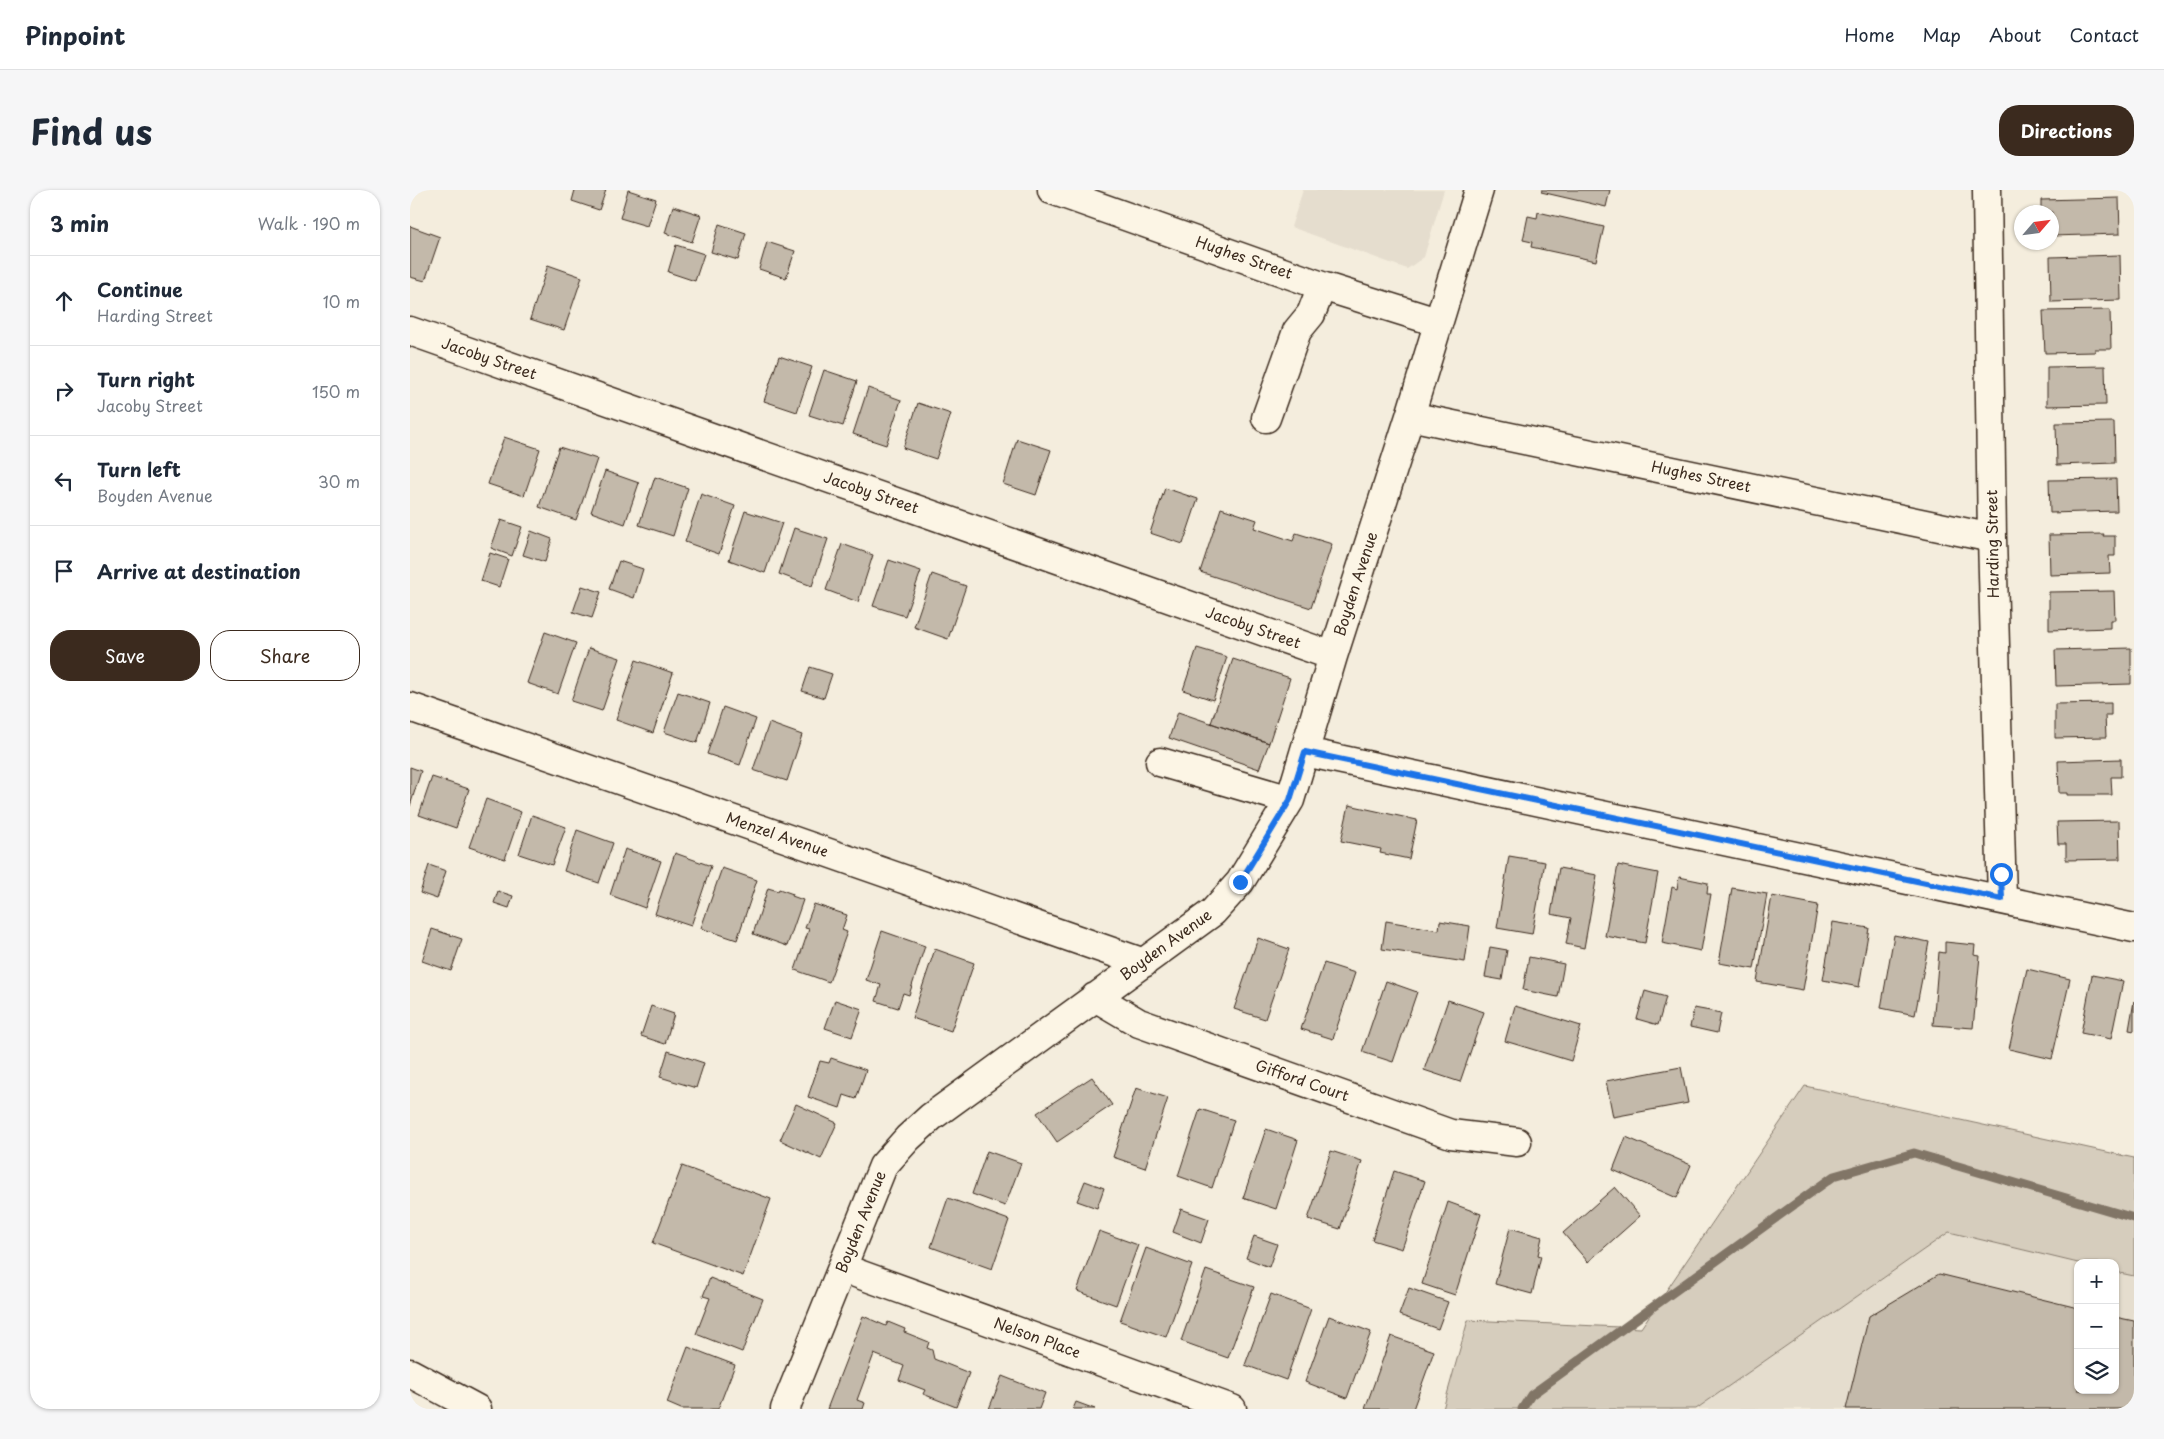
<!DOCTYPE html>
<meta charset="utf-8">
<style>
:root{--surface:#fff;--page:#f6f6f7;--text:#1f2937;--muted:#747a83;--line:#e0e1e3;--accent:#3b2a1e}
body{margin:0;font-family:"Playpen Sans",sans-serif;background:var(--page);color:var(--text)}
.controls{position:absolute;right:15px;bottom:15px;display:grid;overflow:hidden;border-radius:10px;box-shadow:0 1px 4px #0004}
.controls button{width:45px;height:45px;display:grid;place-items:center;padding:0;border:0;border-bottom:1px solid var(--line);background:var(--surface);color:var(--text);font:25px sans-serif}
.compass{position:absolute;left:1604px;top:15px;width:45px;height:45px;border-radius:50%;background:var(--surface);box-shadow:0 1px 4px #0004;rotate:62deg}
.stop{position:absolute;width:15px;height:15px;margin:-11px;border:4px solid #1a73e8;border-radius:50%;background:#fff}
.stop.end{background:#1a73e8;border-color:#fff;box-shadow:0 1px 5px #0008}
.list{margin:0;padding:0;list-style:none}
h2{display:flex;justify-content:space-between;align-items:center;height:65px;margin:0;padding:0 20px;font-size:21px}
h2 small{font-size:16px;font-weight:400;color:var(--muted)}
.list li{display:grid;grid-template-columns:32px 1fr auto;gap:15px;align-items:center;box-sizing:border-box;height:90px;padding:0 20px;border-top:1px solid var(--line)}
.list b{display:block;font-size:19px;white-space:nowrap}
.list p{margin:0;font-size:16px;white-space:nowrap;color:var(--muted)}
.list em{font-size:16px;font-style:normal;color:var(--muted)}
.actions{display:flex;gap:10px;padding:15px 20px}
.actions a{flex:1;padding:11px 0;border:1px solid var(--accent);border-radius:20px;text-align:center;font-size:18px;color:var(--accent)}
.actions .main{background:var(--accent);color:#fff}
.icon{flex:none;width:28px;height:28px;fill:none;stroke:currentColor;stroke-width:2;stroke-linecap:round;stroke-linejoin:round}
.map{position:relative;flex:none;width:1724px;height:1219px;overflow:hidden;border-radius:20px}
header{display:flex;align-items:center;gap:30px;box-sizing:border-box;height:70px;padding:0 25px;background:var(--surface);border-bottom:1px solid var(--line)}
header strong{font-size:24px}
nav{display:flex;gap:28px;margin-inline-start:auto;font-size:18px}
.intro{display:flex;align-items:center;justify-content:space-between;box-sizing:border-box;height:120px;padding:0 30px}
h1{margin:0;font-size:35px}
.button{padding:12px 22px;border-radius:20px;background:var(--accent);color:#fff;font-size:18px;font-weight:700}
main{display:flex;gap:30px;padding:0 30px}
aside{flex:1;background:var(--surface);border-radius:20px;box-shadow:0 1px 4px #0004}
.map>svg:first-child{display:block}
.built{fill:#e5ddce}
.green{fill:#d6cdbd;stroke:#887c6e}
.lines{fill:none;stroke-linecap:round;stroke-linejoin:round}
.stream{stroke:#817466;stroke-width:9}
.building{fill:#c3b9aa;stroke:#3b2a1e}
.minor-casing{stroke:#3b2a1e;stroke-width:31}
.minor{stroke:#fcf5e5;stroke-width:28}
.route{stroke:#1a73e8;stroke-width:6}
.labels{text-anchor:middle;stroke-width:5;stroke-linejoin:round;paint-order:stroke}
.street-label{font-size:15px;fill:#3b2a1e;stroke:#fcf5e5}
</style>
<header>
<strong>Pinpoint</strong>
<nav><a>Home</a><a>Map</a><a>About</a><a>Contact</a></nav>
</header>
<div class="intro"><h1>Find us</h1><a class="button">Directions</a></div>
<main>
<aside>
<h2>3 min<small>Walk · 190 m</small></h2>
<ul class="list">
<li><svg class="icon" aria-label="ahead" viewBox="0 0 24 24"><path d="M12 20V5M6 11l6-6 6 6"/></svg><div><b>Continue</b><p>Harding Street</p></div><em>10 m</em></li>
<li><svg class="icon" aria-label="right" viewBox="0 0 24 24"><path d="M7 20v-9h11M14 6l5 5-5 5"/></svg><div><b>Turn right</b><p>Jacoby Street</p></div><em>150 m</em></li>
<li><svg class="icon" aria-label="left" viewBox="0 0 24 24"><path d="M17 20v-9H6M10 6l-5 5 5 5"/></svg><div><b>Turn left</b><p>Boyden Avenue</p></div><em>30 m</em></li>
<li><svg class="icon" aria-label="arrive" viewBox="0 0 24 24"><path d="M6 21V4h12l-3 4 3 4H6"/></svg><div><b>Arrive at destination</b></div></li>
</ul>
<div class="actions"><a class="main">Save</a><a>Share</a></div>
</aside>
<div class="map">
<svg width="1724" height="1219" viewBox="0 0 1724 1219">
<rect width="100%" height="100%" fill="#f4eddd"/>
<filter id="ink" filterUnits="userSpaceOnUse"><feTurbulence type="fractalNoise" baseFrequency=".02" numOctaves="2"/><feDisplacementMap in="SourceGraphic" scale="10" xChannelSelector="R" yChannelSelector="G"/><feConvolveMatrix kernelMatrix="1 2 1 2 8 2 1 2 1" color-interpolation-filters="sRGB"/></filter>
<g filter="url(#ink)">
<path class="built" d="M893,0H1034L1014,67L997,79L881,37Z
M1539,1042L1668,1073V1200H1705V1082L1724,1086V1219H1286Z"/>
<path class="green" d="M1395,896L1724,968V1086L1705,1082V1073H1668L1539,1042L1286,1219H1033L1058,1130L1231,1138Z"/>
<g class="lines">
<path class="stream" d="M1112,1219L1121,1205L1424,986L1504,963L1724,1028"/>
</g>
<path class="building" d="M165,0H196L189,20L162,11Z
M218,0L246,9L237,36L210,28Z
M1132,0H1200L1196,17L1131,2Z
M1709,8L1710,44L1642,46V22H1631V10Z
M263,16L291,25L282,52L255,43Z
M1128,22L1194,37L1186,71L1121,57L1122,52L1113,50L1118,26L1127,28Z
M309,34L336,43L328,70L301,62Z
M0,36L30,47L15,91L0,87Z
M357,52L385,61L376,88L349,79Z
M266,55L294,64L285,91L258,82Z
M1710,65L1711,110L1641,112L1640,67Z
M138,75L172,87L154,140L120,129Z
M1700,120L1701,159H1685V162L1635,163L1633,121Z
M369,166L402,177L387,222L354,211Z
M1695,176L1696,215L1637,216V177Z
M414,180L447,191L433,236L399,225Z
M458,198L491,210L476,255L443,244Z
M508,213L541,224L526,269L493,258Z
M1704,232L1705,273L1647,275L1646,233Z
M94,247L130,259L114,306L78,294Z
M607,249L641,260L626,305L593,294Z
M149,257L187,269L166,330L129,317Z
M195,281L229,293L215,334L181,322Z
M245,287L278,298L263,346L229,335Z
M1706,289L1707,321L1640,323L1639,290Z
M755,298L788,309L773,354L740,343Z
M291,304L325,316L309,364L275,352Z
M811,318L847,330L844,338L883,351L886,343L922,354L901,418L790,382Z
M335,321L372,333L355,383L319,370Z
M91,330L112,337L102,366L81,358Z
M384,338L418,349L402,396L369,384Z
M121,341L142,349L135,372L113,365Z
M1694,344L1693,346H1705V366H1699L1700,383L1640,385L1639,345Z
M432,354L463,365L448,412L416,400Z
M80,363L98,369L89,397L71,391Z
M479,370L511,381L495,426L463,416Z
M209,371L233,379L224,408L199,399Z
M522,384L556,396L538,449L504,437Z
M172,396L191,402L182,428L163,422Z
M1704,401L1705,430H1700V438L1639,440V402Z
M135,442L166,453L148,504L117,493Z
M179,458L210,468L192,521L161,511Z
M787,458L817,467L803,510L773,500Z
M1721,458V494L1646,496L1645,460Z
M823,469L880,488L859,553L801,533Z
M226,470L263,483L243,543L206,530Z
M400,477L422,484L414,508L392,501Z
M268,502L300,513L287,553L254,542Z
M1701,513V525H1695L1696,547L1645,548V514Z
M313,517L346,529L330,575L297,564Z
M768,522L859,553L849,579L759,548Z
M359,533L392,545L377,591L343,580Z
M1711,569V587H1701L1702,605H1657V603H1649L1648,571Z
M0,577L11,581L0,616Z
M22,587L59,599L46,638L9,625Z
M76,609L111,622L95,669L59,657Z
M939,615L1007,630L999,669L970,663L971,659L931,651Z
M122,625L156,637L142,675L109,664Z
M1709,631L1710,669L1656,670V654H1648L1647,632Z
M167,640L203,653L189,693L154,681Z
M215,659L251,671L235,718L200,705Z
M265,663L301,676L281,736L245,724Z
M1099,666L1135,672L1122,744L1087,738Z
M19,675L36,681L27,709L10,703Z
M1208,675L1248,683L1235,753L1195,746Z
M312,678L347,690L327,750L291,738Z
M1149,678L1187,685L1174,758L1156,754L1161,728L1141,724Z
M1269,687L1298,693L1297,704H1301L1291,761L1252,753L1262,697L1267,699Z
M358,698L368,701L369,699L383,704L382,706L393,710L377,756L343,744Z
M1322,698L1357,704L1344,779L1309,773Z
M88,701L103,706L99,718L84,713Z
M1362,706L1408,715L1393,800L1347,792Z
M404,714L437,725L432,740L437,742L419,792L385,780L399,739L395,738Z
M976,731L1029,740L1030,731L1060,736L1055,772L972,759Z
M1423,732L1459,738L1449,797L1413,790Z
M22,739L52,749L41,781L12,771Z
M472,741L515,756L499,805L493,803L488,818L466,811L471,795L456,790Z
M1484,745L1519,752L1505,825L1471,818Z
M848,748L879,759L855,829L824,819Z
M1535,752L1565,755L1564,765L1570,766L1563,838L1523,835L1529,762L1535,763Z
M1080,757L1097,760L1092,790L1075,787Z
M525,759L564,773L541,841L502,828Z
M1119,767L1154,774L1148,807L1113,800Z
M914,773L945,783L923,849L891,839Z
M1617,779L1660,789L1642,869L1599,859Z
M1682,785L1713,791L1701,849L1671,843Z
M976,791L1007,802L983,872L952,862Z
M1235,801L1256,807L1248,835L1227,829Z
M425,810L452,819L442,847L415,838Z
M1038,810L1074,822L1050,892L1014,880Z
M1724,811V841L1719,840Z
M241,816L264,824L255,854L231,846Z
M1105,816L1171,836L1161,871L1095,851Z
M1284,818L1311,823L1307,843L1280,837Z
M258,861L294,873L286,898L250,887Z
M421,868L456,880L446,909L434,905L430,918L398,907L410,871L419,873Z
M1271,877L1278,913L1203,927L1196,891Z
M682,887L702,915L647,952L627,923Z
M726,898L758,908L735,978L703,967Z
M386,914L427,933L411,969L370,950Z
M790,919L824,930L802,998L768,986Z
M856,939L888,950L866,1019L833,1008Z
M1216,947L1281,975L1267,1008L1203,980Z
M577,961L611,973L595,1016L562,1004Z
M921,961L952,971L930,1039L898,1029Z
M272,976L361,1009L333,1086L243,1053Z
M984,981L1015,991L992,1059L962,1050Z
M675,991L694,998L687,1018L667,1011Z
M1205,997L1230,1026L1178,1072L1153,1043Z
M538,1008L599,1030L582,1079L521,1057Z
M1038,1012L1071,1024L1045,1105L1012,1094Z
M771,1019L799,1029L791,1053L763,1042Z
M1100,1038L1132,1047L1128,1065L1131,1066L1122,1104L1085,1094Z
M689,1041L728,1055L706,1115L667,1101Z
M844,1046L867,1054L859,1077L836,1068Z
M736,1058L782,1075L756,1147L710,1131Z
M796,1080L844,1097L818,1168L771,1151Z
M1529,1084L1668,1118V1200H1705V1127L1724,1131V1219H1436L1459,1126Z
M300,1088L353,1109L332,1162L286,1144L300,1108L293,1106Z
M999,1098L1038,1112L1028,1139L989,1125Z
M861,1104L901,1119L876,1190L835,1175Z
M453,1126L476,1136L478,1132L495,1139L494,1142L519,1152L517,1158L522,1160L524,1169L559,1183L546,1217L513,1204L515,1200L489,1190L494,1176L464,1164L447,1210L455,1213L453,1219H417Z
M919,1126L961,1142L937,1208L895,1192Z
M981,1146L1024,1161L1003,1219H955Z
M278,1157L325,1175L308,1219H271L257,1213Z
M592,1186L635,1203L629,1219H579Z
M666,1212L685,1219H663Z"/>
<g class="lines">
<g class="minor-casing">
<path id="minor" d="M642,0L912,96L1027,132
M1577,0L1582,348L1592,709
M0,141L923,466
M1000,226L1582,348
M856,228L887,141L901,124L912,96
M0,517L734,773
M895,562L1724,738
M750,572L880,610
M685,807L729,833L1041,944L1107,952
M432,1078L822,1219
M0,1183L67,1219
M375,1219L473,976L498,948L521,927L803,722L830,692L880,610L923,466L1000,226L1069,0"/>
</g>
<use href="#minor" class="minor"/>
</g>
</g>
<g class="lines" filter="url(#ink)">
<path class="route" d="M830,692L880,610L895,562L1592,709L1591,684"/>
</g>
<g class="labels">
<g class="street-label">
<text transform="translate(834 68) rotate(19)" y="5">Hughes Street</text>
<text transform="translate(79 169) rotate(19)" y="5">Jacoby Street</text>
<text transform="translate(1291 287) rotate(12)" y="5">Hughes Street</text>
<text transform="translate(461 303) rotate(19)" y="5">Jacoby Street</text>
<text transform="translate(1583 354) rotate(-91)" y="5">Harding Street</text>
<text transform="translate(946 394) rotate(-72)" y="5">Boyden Avenue</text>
<text transform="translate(843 438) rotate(19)" y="5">Jacoby Street</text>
<text transform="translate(367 645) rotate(19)" y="5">Menzel Avenue</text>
<text transform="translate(756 755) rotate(-36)" y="5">Boyden Avenue</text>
<text transform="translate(892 891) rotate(19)" y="5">Gifford Court</text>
<text transform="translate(451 1032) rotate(-68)" y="5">Boyden Avenue</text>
<text transform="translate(627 1148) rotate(20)" y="5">Nelson Place</text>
</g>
</g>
</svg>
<div class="controls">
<button>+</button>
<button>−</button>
<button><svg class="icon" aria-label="layers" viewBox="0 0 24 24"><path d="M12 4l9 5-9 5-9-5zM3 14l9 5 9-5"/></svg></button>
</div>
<svg class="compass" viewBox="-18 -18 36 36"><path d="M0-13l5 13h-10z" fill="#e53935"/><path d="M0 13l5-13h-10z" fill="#747a83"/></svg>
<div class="stop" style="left:1591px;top:684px"></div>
<div class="stop end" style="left:830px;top:692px"></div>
</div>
</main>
